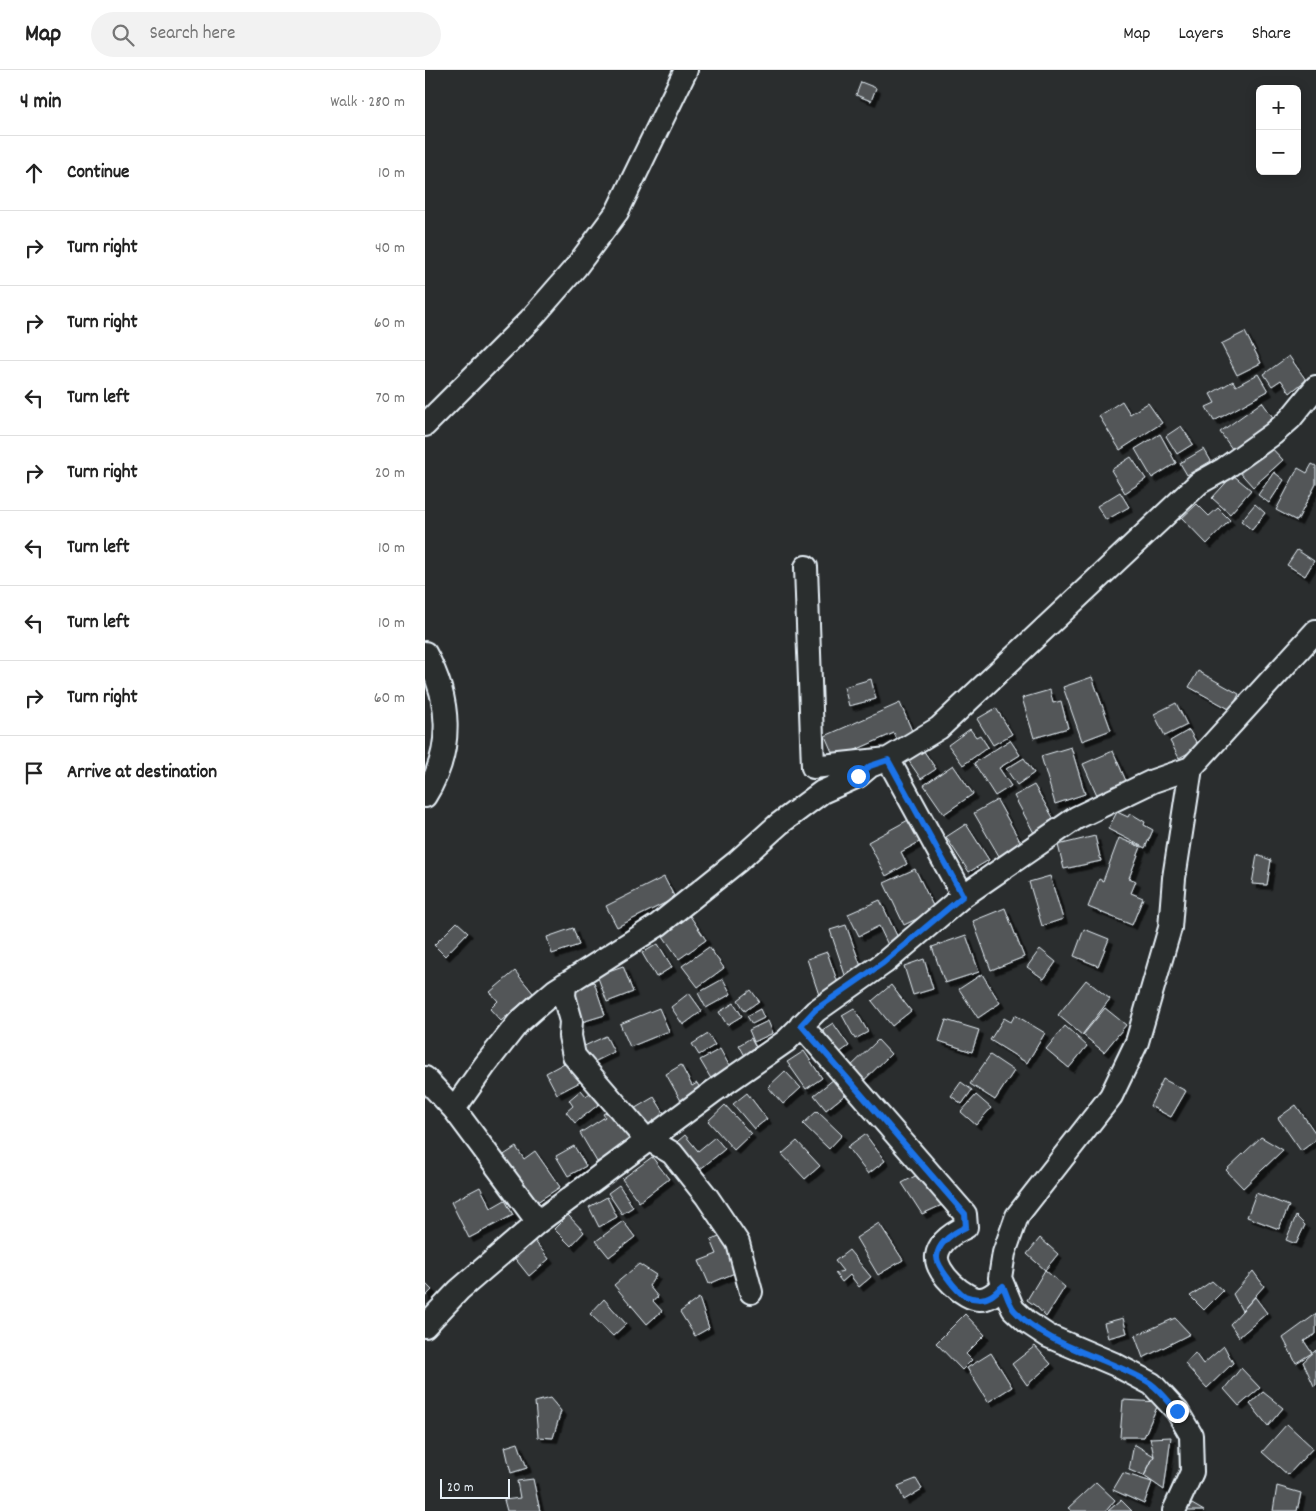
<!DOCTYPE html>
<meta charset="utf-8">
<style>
:root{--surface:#fff;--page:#f2f2f2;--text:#222;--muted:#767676;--line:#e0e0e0}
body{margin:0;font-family:Dekko,sans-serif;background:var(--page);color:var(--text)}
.controls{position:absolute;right:15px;top:15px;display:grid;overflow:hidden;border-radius:8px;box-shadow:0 2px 12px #0003}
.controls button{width:45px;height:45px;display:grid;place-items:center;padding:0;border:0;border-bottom:1px solid var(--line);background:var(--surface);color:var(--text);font:25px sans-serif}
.scale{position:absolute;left:15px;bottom:12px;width:70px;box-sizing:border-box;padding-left:5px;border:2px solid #e8f1f8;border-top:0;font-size:14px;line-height:18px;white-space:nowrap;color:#e8f1f8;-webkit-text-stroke:4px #2a2d2e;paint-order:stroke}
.stop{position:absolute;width:15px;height:15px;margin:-11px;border:4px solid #1a73e8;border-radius:50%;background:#fff}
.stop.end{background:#1a73e8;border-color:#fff;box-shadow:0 1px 5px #0008}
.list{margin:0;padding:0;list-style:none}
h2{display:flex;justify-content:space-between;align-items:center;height:65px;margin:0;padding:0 20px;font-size:21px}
h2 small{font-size:16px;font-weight:400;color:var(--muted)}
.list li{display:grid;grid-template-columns:32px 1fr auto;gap:15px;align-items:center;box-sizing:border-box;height:75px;padding:0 20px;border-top:1px solid var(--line)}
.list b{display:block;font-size:19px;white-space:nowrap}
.list em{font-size:16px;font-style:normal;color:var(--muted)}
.icon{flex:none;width:28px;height:28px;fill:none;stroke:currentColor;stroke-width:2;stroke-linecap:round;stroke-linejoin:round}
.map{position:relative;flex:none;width:891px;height:1441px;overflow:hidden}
header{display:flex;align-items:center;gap:30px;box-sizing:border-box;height:70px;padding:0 25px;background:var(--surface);border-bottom:1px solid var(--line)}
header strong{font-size:24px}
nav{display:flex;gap:28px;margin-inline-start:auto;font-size:18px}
.search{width:350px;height:45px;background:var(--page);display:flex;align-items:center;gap:12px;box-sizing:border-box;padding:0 18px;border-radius:28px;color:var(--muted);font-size:19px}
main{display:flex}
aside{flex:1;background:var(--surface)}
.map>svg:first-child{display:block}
.building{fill:#535759;stroke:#e8f1f8;filter:url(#shadow)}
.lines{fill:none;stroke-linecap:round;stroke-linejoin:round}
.street-casing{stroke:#e8f1f8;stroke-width:26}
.street{stroke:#2a2d2e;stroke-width:22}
.route{stroke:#1a73e8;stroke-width:6}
</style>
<header>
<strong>Map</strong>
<div class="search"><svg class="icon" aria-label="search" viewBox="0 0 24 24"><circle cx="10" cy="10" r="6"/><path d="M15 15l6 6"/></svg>Search here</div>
<nav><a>Map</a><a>Layers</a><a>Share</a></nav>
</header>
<main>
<aside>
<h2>4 min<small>Walk · 280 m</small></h2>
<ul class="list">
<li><svg class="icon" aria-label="ahead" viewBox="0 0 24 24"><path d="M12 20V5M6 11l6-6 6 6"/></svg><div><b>Continue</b></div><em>10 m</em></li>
<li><svg class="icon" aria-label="right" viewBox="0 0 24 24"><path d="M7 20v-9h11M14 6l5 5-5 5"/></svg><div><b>Turn right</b></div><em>40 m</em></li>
<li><svg class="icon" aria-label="right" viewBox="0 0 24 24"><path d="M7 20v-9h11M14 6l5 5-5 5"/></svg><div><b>Turn right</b></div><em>60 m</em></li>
<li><svg class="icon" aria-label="left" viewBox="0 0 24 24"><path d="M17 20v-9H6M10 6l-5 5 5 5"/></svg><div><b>Turn left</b></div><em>70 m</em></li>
<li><svg class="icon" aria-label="right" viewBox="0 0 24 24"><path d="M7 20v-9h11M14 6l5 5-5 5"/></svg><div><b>Turn right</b></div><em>20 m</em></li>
<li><svg class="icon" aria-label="left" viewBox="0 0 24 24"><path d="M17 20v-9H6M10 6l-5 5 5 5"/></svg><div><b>Turn left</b></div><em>10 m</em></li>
<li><svg class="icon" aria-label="left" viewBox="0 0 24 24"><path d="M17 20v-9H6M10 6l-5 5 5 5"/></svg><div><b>Turn left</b></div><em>10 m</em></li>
<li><svg class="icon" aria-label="right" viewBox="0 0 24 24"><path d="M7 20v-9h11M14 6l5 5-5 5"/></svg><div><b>Turn right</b></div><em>60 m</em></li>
<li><svg class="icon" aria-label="arrive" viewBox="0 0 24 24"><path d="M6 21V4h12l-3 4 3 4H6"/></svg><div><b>Arrive at destination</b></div></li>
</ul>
</aside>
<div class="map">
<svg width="891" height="1441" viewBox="0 0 891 1441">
<defs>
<filter id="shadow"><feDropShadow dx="4.5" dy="4.5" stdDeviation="0" flood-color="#0009"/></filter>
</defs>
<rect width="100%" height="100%" fill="#2a2d2e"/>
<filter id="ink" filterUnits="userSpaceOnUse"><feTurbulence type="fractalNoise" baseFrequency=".02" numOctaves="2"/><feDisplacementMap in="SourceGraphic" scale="10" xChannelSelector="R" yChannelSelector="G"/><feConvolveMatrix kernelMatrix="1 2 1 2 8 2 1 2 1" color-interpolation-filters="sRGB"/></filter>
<g filter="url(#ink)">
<path class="building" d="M436,12L451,18L446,31L431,25Z
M820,262L836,293L812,305L796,274Z
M864,286L881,310L865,323L856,310L847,316L839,304Z
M833,304L843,321L789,351L781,337L790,333L785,324L808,311L811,316Z
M697,331L705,344L723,333L737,353L695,380L674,346Z
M837,332L852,353L810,383L795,362Z
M756,356L768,374L752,384L741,366Z
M735,364L751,393L727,408L710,379Z
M840,371L858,390L828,417L811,398Z
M779,379L786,391L762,405L755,393Z
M706,387L721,409L700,423L686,400Z
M887,394L891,396V414L872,451L851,440L873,398L882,403Z
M849,402L859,410L844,433L833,425Z
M808,405L826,420L805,444L787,428Z
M695,422L704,437L681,450L672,436Z
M772,434L784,446L793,438L805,450L782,474L757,448Z
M830,434L840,443L827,460L816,451Z
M872,480L889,491L880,506L862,495Z
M773,601L814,624L806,640L764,617Z
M667,607L686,660L657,671L638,617Z
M446,609L451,629L424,636L419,617Z
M625,620L628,633L636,631L643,658L609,668L597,628Z
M475,633L490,668L474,674L469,663L410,689L400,666Z
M751,633L762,655L740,666L729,644Z
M571,638L587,664L568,675L552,649Z
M545,659L551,667L555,665L563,677L538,695L523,675Z
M764,660L774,677L754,688L745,671Z
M585,670L595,685L574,698L586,716L570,726L549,693Z
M496,677L511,699L496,709L481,687Z
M646,677L660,724L630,734L616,686Z
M688,681L701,711L672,725L658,694Z
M599,688L609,703L592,715L581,699Z
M528,695L548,724L519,744L499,715Z
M609,715L630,751L609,763L589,726Z
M572,730L596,773L574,786L549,743Z
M692,742L703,747L705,743L720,752L719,755L728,760L720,778L683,759Z
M485,749L496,771L476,782L482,794L461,806L443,772Z
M541,754L564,790L544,802L521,767Z
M670,766L676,791L639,799L633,775Z
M694,768L716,777L704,808L711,811L706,823L718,828L707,855L663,837L674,809L678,811Z
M832,785L846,790L842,815L827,814Z
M490,799L510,840L479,855L459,813Z
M625,806L638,849L617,856L604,812Z
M239,807L250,828L192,857L181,836Z
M455,830L474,870L463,875L454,856L434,866L423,844Z
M580,838L599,887L566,900L548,851Z
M265,846L281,870L254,889L238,866Z
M32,852L43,862L20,886L9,875Z
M421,855L438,902L421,908L405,860Z
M148,858L154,875L127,884L122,867Z
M659,859L684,869L673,896L649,886Z
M541,865L554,902L520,913L507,877Z
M233,874L247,897L231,907L217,883Z
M284,877L299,898L273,917L257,896Z
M615,879L631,892L619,909L602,897Z
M402,882L415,919L394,925L382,889Z
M499,889L508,919L488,925L479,896Z
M198,896L208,922L182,932L172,905Z
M90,901L108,923L76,951L65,939L73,931L65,922Z
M557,904L575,933L553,948L534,919Z
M298,909L306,924L281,938L273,923Z
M661,910L685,929L657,965L633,945Z
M169,912L180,945L157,952L146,920Z
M466,915L486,941L467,956L447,931Z
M326,920L334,931L320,941L313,930Z
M264,923L277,941L258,955L246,937Z
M309,933L317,946L302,955L294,942Z
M234,938L244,961L205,977L195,954Z
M429,938L443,962L430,969L417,945Z
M680,938L701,955L679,982L658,965Z
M335,939L339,948L327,954L322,946Z
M590,945L620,963L602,993L565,970L579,948L586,952Z
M521,950L554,960L547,982L514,971Z
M343,951L348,963L329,972L324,960Z
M408,953L424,976L407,988L391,964Z
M640,956L662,976L644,998L621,979Z
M283,964L290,975L274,985L267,974Z
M181,966L189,982L163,995L155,978Z
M326,968L336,986L324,993L314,975Z
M453,970L466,984L434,1015L421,1001Z
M295,979L310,1006L291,1017L275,990Z
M379,981L397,1008L381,1019L362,992Z
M565,985L589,1001L570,1030L545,1014Z
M145,990L157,1011L132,1024L121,1003Z
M256,995L267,1016L272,1013L280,1027L260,1038L241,1004Z
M360,1001L376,1018L358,1034L343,1017Z
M409,1009L421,1024L401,1040L389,1025Z
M738,1009L761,1021L746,1047L725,1036Z
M536,1012L547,1020L537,1034L526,1026Z
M156,1020L161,1026L169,1020L178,1031L150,1053L141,1042L148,1036L144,1030Z
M322,1023L342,1049L329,1059L308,1034Z
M551,1025L566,1038L551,1055L536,1042Z
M229,1027L244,1051L222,1065L207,1040Z
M300,1035L326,1064L309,1080L283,1051Z
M871,1035L891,1064V1070L876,1081L853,1048Z
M191,1036L215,1076H198L172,1092L155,1063L180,1047L178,1044Z
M392,1041L417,1065L404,1079L378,1054Z
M440,1064L460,1091L443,1104L422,1077Z
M260,1065L273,1081L290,1067L300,1079L268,1105L246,1077Z
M836,1067L858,1080L818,1118L801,1100Z
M372,1071L395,1096L380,1109L357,1084Z
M149,1076L161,1096L143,1106L131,1086Z
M91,1077L99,1089L110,1081L135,1117L103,1138L71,1090Z
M227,1087L244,1109L214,1132L197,1109Z
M492,1105L517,1135L497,1144L477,1113Z
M194,1115L208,1137L197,1144L183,1123Z
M55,1117L66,1138L80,1130L88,1145L44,1168L26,1132Z
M831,1123L864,1136L854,1159L822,1147Z
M182,1127L192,1147L174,1157L164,1137Z
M143,1145L159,1162L146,1176L129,1159Z
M871,1146L880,1155L871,1174L861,1170Z
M198,1151L210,1167L184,1187L171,1171Z
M454,1153L478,1190L453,1205L431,1168Z
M297,1166L312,1202L284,1214L274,1191L292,1184L286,1170Z
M615,1168L633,1184L620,1200L602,1184Z
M109,1170L124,1189L104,1206L88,1186Z
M424,1180L446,1207L434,1217L425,1205L417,1212L410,1203L418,1201L410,1191Z
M214,1194L231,1205L224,1216L233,1227L228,1231L237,1241L222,1254L189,1215Z
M620,1200L640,1217L621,1247L612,1237L602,1230Z
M828,1201L839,1216L817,1241L808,1224Z
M787,1211L798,1221L779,1240L765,1226Z
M0,1213L7,1220L0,1227Z
M830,1227L842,1243L814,1267L805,1254Z
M274,1228L284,1258L270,1266L255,1242Z
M179,1229L201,1254L188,1266L165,1244Z
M540,1244L560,1265L541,1284L547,1290L537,1300L511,1273Z
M891,1244V1264L879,1271L887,1283L871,1293L858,1268Z
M698,1248L702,1263L683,1268L679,1253Z
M750,1248L765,1264L718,1288L710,1266Z
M610,1276L626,1294L602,1315L587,1294Z
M799,1276L808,1293L782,1318L760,1294L770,1283L778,1294Z
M891,1280V1315L889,1316L878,1292Z
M566,1283L587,1317L563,1332L542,1298Z
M816,1298L835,1318L814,1336L799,1319Z
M838,1322L858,1338L843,1356L825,1334Z
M125,1328L136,1341L128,1368L113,1367L110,1332Z
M698,1330L734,1332L719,1367H695Z
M862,1354L888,1378L863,1405L837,1382Z
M746,1367L739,1420L719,1406L729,1386L725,1368Z
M93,1373L102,1398L86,1403L80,1377Z
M709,1374L729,1386L719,1406L704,1400Z
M698,1403L727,1412L719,1434L688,1420Z
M108,1409L115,1441H82L79,1430L95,1428L92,1411Z
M491,1409L497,1419L479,1430L473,1416Z
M671,1412L690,1430L681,1441H647L643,1438Z
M852,1416L876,1423L872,1441H848Z
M696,1430L707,1441H683Z
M767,1434L779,1441H762Z"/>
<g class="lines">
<g class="street-casing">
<path id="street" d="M0,355L105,250L151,197L192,142L261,0
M381,497L388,697L463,689L538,826
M0,583C26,629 29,680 0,726
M140,914L139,926L146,951L145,966L149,986L218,1066L247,1083L282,1127L313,1173L326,1222
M376,955L540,1144L541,1157C530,1162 514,1171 512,1186C510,1202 540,1230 555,1229C565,1229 571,1222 578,1216
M0,1008L29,1039L113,1152
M29,1039L60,995L93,953L111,937L131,920L233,855L313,791L354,754L397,722L433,706L445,696L463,689L514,658L774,413L799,399L848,364L865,349L891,317
M0,1256L34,1220L113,1152L289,1021L361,971L391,941L459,893L538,826L651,748L728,711L766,698L891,561
M749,1441L767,1402L766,1365L752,1341L727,1314L689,1294L623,1266L602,1252L588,1239L575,1208L579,1183L592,1146L686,1026L712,972L745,858L749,808L766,698"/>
</g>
<use href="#street" class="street"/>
</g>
</g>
<g class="lines" filter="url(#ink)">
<path class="route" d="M433,706L445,696L463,690L538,826L458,893L390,940L376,955L540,1144L541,1157C530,1162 514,1171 512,1186C511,1195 532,1222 540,1226C545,1228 551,1229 555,1229C565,1229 571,1222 578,1216C581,1223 584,1234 589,1240C622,1277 683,1287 725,1313C735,1320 744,1332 752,1341"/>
</g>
</svg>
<div class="controls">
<button>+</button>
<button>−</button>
</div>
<div class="scale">20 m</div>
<div class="stop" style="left:433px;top:706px"></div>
<div class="stop end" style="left:752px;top:1341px"></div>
</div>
</main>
